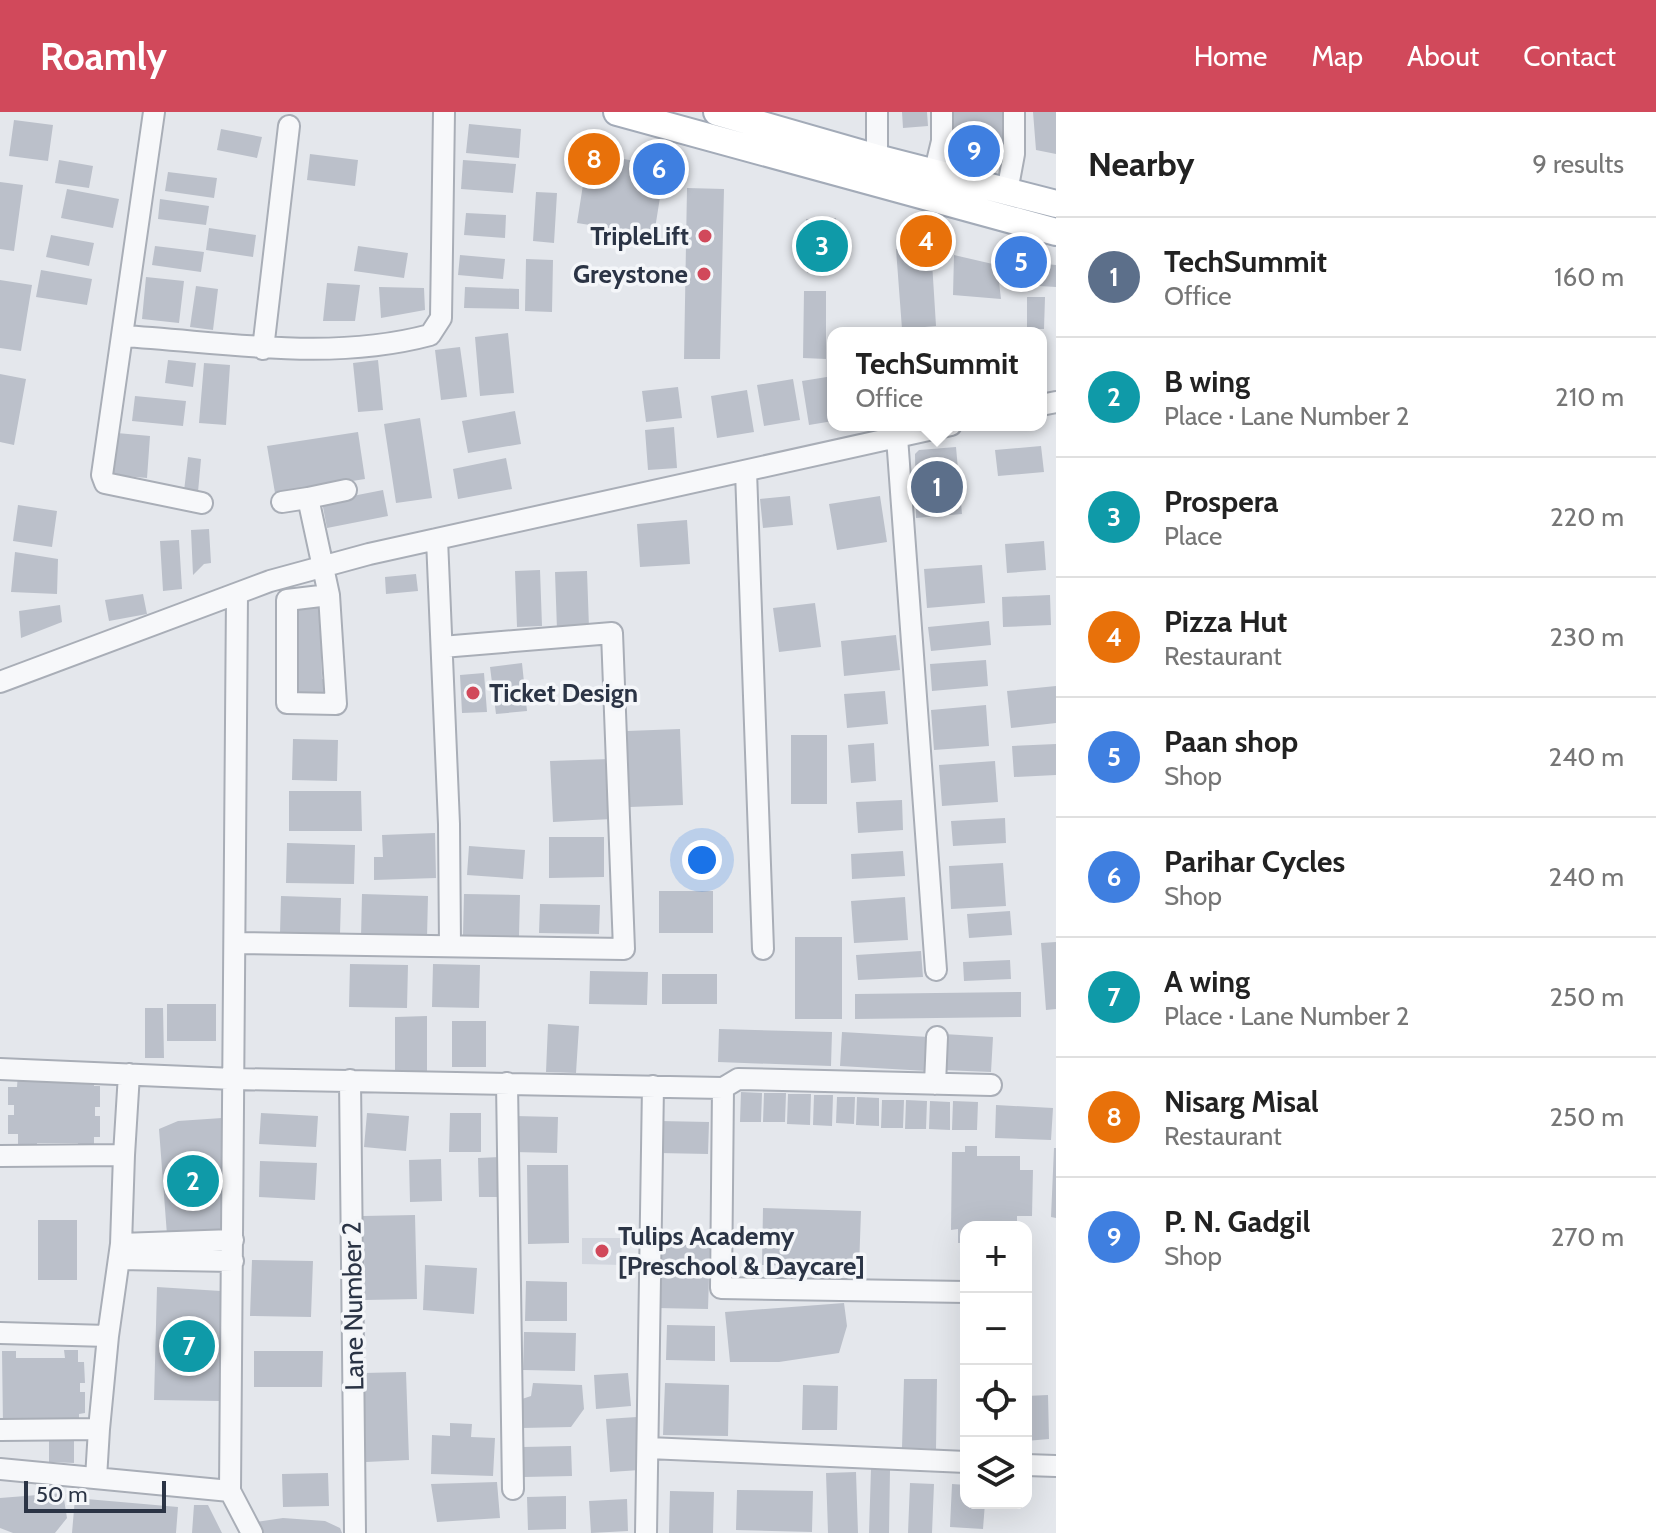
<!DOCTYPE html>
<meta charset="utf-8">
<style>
:root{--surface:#fff;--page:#f6f6f6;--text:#222;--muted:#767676;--line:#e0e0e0;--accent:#d1495b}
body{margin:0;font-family:Cabin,sans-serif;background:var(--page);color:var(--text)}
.controls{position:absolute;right:24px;bottom:24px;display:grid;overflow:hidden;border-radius:16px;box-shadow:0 8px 32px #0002}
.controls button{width:72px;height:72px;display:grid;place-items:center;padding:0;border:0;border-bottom:2px solid var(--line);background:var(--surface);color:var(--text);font:40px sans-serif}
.scale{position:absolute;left:24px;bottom:20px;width:142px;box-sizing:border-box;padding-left:8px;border:4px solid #2b3445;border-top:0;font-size:22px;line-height:28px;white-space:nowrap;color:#2b3445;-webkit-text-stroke:6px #f4f6f9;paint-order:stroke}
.you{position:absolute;left:702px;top:748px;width:28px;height:28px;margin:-20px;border:6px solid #fff;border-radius:50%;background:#1a73e8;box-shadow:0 0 0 12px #1a73e833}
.badge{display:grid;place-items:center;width:52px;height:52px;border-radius:50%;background:var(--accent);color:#fff;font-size:26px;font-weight:700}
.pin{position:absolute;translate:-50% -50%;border:4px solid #fff;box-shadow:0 2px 8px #0006}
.popup{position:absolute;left:827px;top:215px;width:220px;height:104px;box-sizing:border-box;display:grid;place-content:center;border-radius:16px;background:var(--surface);filter:drop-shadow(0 2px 6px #0005);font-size:26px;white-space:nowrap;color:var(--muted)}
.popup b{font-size:30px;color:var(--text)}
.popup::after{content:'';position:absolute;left:50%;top:100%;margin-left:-16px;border:16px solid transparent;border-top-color:var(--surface)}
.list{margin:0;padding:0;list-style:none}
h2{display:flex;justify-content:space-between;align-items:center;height:104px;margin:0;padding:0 32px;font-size:34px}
h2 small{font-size:26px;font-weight:400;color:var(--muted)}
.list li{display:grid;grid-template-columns:52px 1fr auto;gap:24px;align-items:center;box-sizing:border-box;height:120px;padding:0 32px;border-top:2px solid var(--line)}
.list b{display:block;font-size:30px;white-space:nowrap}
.list p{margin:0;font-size:26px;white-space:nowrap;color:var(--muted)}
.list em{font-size:26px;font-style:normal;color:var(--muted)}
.icon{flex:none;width:44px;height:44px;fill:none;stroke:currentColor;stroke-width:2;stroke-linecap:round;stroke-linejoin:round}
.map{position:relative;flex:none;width:1056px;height:1421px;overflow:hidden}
header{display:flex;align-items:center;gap:48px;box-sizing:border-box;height:112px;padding:0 40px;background:var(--accent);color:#fff}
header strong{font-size:38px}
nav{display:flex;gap:44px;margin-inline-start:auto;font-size:28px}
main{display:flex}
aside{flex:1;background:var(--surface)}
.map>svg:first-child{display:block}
.built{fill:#d2d6de}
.building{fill:#bbc0ca}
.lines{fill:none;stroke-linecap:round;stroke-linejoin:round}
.minor-casing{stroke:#a9aeb7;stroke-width:24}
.major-casing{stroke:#a3abb8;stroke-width:30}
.minor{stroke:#f7f8fa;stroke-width:20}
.major{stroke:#fff;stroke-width:26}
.poi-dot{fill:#d1495b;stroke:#f4f6f9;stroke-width:3}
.labels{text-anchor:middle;stroke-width:7;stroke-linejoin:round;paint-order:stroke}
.poi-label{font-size:26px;font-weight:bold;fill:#2b3445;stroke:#f4f6f9;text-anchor:end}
.street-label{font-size:26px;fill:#2b3445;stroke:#f4f6f9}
</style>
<header>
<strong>Roamly</strong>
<nav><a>Home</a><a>Map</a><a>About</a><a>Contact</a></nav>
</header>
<main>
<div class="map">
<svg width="1056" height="1421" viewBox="0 0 1056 1421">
<rect width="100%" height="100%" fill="#e4e7ec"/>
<path class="built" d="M582,1126H622L621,1153L582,1152Z"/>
<path class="building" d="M902,0H927L928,14L903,16Z
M950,0H1008L1007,45L949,43Z
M1033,0H1056V42L1036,38Z
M14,8L53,13L48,49L9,44Z
M469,12L521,17L519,46L466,41Z
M221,17L262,25L257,46L217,38Z
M588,41L665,54L654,123L577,111Z
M310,42L358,48L355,74L307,68Z
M59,48L93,54L89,76L55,71Z
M463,48L516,52L513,81L461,77Z
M168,60L217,66L214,86L165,79Z
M0,70L23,73L14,139L0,137Z
M687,76L724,77L720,247H684Z
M67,77L119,87L113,116L61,106Z
M536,80L557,81L554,131L533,129Z
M160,87L209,94L206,113L158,107Z
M466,101L506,103L505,126L464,123Z
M836,106L837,160L807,161L806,107Z
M209,116L256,123L253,145L206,138Z
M51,123L94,131L89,154L46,145Z
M155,134L204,140L201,160L152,153Z
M358,134L408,141L404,166L354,159Z
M931,134L936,214L902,217L896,137Z
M460,143L505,147L503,167L458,163Z
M954,143L997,153L1001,187L953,183Z
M526,147L553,148L552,200L525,199Z
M1023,150L1056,153V175L1022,173Z
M41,158L92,167L87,193L36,185Z
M146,165L184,169L179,211L142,207Z
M0,168L32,173L21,239L0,236Z
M327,171L360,173L355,209H323Z
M196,174L218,177L213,218L190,215Z
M379,175L424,176L425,198L381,206Z
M465,175L519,177V197L464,196Z
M804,179H826V247L803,246Z
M1027,185H1045L1044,217H1027Z
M508,221L514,281L480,284L475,225Z
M460,235L467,285L441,288L435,238Z
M168,248L196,251L193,275L165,271Z
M378,248L383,298L358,300L353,251Z
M204,251L230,253L226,313L199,311Z
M0,262L26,267L14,333L0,330Z
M833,264V309L809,313L802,269Z
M793,267L800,308L764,314L757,273Z
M678,275L682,306L646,310L642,279Z
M747,278L754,320L717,326L711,284Z
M135,284L186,289L183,314L132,309Z
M515,299L521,332L468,341L462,309Z
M420,306L432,386L396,391L384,312Z
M674,315L677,356L648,358L645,318Z
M358,320L365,367L275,381L267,334Z
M117,321L150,324L147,366L113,363Z
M1041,334L1044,360L998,364L995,338Z
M956,335L962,402L916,406L915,342L919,338Z
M188,345L201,347L198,380L184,379Z
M506,346L512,377L458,387L453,357Z
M383,378L388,404L327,416L322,390Z
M790,384L793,413L763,416L760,387Z
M880,384L887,430L837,438L829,392Z
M18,393L57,399L52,435L13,429Z
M687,408L690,452L640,455L637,412Z
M209,417L211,451L204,452L193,463L191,418Z
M179,428L182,477L163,479L160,429Z
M1044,429L1046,458L1007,461L1005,432Z
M15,440L58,447L57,482L11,480Z
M982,453L985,491L927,496L924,457Z
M540,458L542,514L517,515L515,459Z
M587,459L589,516L557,518L555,460Z
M416,462L418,479L386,482L385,465Z
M143,482L147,502L109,509L105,488Z
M1050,483L1051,513L1003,515L1002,485Z
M326,487L327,505L320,506L322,567H329L330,588L294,589L290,492Z
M815,491L821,535L779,540L773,496Z
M60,493L62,510L21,526L19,499Z
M989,509L991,533L931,539L928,515Z
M896,523L900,558L844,564L841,529Z
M986,548L988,574L932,579L930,552Z
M522,551L527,599L496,602L490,555Z
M484,561L487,600L462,601L460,563Z
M1056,574V611L1011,616L1007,579Z
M885,579L888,612L847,616L844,582Z
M986,593L989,634L934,638L931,598Z
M680,617L683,693L630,695L627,619Z
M791,623H827V692H791Z
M293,627L338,628L337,669L292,668Z
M874,631L876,669L851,671L848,633Z
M1056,632V663L1014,665L1012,634Z
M610,647L612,707L553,710L550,649Z
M995,649L998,690L942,694L939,653Z
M289,679H361L362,719H289Z
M902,688L903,718L858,721L856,690Z
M1005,706L1006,731L953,734L951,709Z
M435,721L436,766L374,768V745H383L382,723Z
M549,725H604V765L549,766Z
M287,731L355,733L354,772L286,771Z
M469,734L525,738L523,767L467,763Z
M903,739L905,764L852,767L851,742Z
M1003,751L1006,794L951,797L949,754Z
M659,779H713V821H659Z
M362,782L428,784L427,826L361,825Z
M464,782L520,783L519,824L463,823Z
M281,784L341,786L340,822L280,821Z
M905,785L908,828L854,831L851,789Z
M540,792L600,793L599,822L539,821Z
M1010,799L1012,823L969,826L967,802Z
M795,825H842V907H795Z
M1056,830V897L1046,898L1041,831Z
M921,839L923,865L858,868L856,843Z
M1010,848L1011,867L964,869L963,850Z
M350,852L408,853L407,896L349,895Z
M433,852L480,853L479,896L432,895Z
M590,859L648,860L647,893L589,892Z
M662,862H717V892H662Z
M1021,880V905L855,907V882Z
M167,892H216V929H167Z
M145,896H163L164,946H145Z
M427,904V960H395V905Z
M452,909H486V955H452Z
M548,912L579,914L576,961L546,960Z
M719,917L832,920L831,954L718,950Z
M842,920L929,925L927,959L840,954Z
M944,922L993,925L991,960L943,958Z
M18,961H32V969H80L94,961V974H100V995H95V1004H100V1025H94V1036H78V1031H37V1036H18V1022H8V1003H14V993H8V975H17Z
M741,980L762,981L761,1010H740Z
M764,981H786L785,1010H763Z
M788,982H811L810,1013L787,1012Z
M814,983H833L832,1014L813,1013Z
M837,985H855L854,1012L836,1011Z
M857,985L879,986V1014L856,1013Z
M882,988H904L903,1016H881Z
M906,988L927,989L926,1017H905Z
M930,989L950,990V1018L929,1017Z
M953,989L978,990L977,1018H952Z
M996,993L1053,996L1051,1028L995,1026Z
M261,1001L318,1004L316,1035L259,1032Z
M367,1001L409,1004L406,1039L364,1035Z
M450,1001H481V1040H449Z
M515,1004L558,1005L557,1041L514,1040Z
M222,1006L224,1122L167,1123L159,1017L178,1009Z
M660,1009L709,1010L708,1042L659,1041Z
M965,1034H977V1044H1020V1058H1033L1032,1104H1017V1115H966V1131H958V1117L951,1118L952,1040H965Z
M1054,1036H1056V1106L1051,1105Z
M500,1045L501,1085H479L478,1046Z
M441,1047L442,1089L410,1090L409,1048Z
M260,1049L317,1051L315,1088L259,1085Z
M527,1053H568L569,1131L528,1132Z
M763,1096L861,1099L859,1156L762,1153Z
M415,1103L417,1187L365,1188L363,1104Z
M38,1108H77V1168H38Z
M657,1133H710L708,1197L656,1196Z
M252,1148L313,1149L311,1205L250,1204Z
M425,1153L477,1156L474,1202L423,1198Z
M526,1169L567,1170V1209H525Z
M157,1175L221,1179L222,1289L154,1288Z
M844,1191L847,1214L839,1241L779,1250H730L725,1200Z
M667,1213L715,1214V1249L666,1248Z
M524,1220L576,1221L575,1259L523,1258Z
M64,1238H78V1250H84L85,1271H80V1280H85V1301L79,1302V1312L3,1314L2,1239H16V1246H65Z
M254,1239H323L322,1275H254Z
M406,1260L409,1348L366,1350L364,1261Z
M628,1261L631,1294L596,1297L594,1263Z
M904,1267H937L936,1337L902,1336Z
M533,1271L582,1273L584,1297L571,1315L522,1316L516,1289L531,1284Z
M665,1271L729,1273L728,1324L663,1323Z
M803,1273L838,1274L837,1318H802Z
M1048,1283L1049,1327L1026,1329V1284Z
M962,1296H966V1339H962Z
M637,1305L640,1358L610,1360L606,1307Z
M450,1311L472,1312L471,1325L495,1326L493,1364L431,1362L432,1323L450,1324Z
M49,1326L74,1327V1351L49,1350Z
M571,1334L572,1364L524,1365L523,1335Z
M871,1357L890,1358L889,1421H869Z
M856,1360L858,1421H828L826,1361Z
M328,1361L329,1394L283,1395L282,1362Z
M497,1370L500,1406L437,1410L431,1372Z
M910,1371L934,1372L932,1421H908Z
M952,1372L966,1373V1391H985L983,1417L950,1415Z
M737,1378L813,1379L812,1420L736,1418Z
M670,1379L714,1380L713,1421H669Z
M63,1381L67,1406L55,1421H13L0,1416V1386Z
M566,1384V1417L528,1418L527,1385Z
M75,1386L178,1395L176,1421H72Z
M627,1387L628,1419L591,1421L589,1389Z
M194,1393H208L222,1421H192Z
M283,1406L325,1409L340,1416L342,1421H258L256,1410Z"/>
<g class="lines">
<g class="minor-casing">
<path id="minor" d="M154,0L102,363L105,371L202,391
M877,46V0
M934,62L942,29V0
M1007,80L1014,42V0
M122,224C225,230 329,250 430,223L441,206L444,0
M263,237L289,14
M1041,293L1056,290
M897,325L936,858
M746,359L763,837
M282,390L308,386
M437,427L449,712L450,834
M237,483L230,1379L252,1421
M329,483L287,488V591L336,592L329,483L308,386L346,378
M0,570L270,469L369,442L951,313
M236,831L624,837L612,521L442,535
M0,957L234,967L723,976L738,967L991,973
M350,968L355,1421
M507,971L513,1377
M935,972L937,925
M723,976L721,1176L966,1180
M124,1043L129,962
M0,1044L124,1043L121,1132L108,1224L0,1221
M121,1132L233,1128
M119,1147L233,1149
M0,1318L99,1317L108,1224
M648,1336L966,1350
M1026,1353L1056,1354
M0,1357L230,1379
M96,1366L99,1317
M646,1421L653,974"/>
</g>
<g class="major-casing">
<path id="major" d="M617,0L1056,120
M717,0L877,46L1056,92"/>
</g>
<use href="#minor" class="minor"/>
<use href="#major" class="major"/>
</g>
<g class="poi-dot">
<circle cx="705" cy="124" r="8"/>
<circle cx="704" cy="162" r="8"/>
<circle cx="473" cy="581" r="8"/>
<circle cx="602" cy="1139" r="8"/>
</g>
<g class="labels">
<g class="poi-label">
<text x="689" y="133">TripleLift</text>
<text x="688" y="171">Greystone</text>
<text x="489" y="590" text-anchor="start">Ticket Design</text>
<text x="618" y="1133" text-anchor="start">Tulips Academy<tspan x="618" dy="30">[Preschool &amp; Daycare]</tspan></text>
</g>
<g class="street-label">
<text transform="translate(353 1194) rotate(-91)" y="9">Lane Number 2</text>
</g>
</g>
</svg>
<div class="controls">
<button>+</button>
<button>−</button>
<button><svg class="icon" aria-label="locate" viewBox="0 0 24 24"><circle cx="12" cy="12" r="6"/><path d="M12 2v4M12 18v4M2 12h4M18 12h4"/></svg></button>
<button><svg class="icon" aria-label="layers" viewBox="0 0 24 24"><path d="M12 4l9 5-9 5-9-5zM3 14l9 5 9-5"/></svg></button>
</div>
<div class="scale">50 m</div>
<div class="you"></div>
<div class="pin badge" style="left:937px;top:375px;background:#5c6f8a">1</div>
<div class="popup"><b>TechSummit</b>Office</div>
<div class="pin badge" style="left:193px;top:1069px;background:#0f9aa8">2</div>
<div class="pin badge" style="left:822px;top:134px;background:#0f9aa8">3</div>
<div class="pin badge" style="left:926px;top:129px;background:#e8710a">4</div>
<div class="pin badge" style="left:1021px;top:150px;background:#3f7fe0">5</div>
<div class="pin badge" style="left:659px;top:57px;background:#3f7fe0">6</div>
<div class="pin badge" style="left:189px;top:1234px;background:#0f9aa8">7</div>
<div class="pin badge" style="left:594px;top:47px;background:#e8710a">8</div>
<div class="pin badge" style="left:974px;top:39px;background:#3f7fe0">9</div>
</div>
<aside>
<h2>Nearby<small>9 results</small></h2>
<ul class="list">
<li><span class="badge" style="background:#5c6f8a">1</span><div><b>TechSummit</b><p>Office</p></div><em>160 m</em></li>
<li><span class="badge" style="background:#0f9aa8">2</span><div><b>B wing</b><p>Place · Lane Number 2</p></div><em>210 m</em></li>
<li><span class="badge" style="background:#0f9aa8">3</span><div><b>Prospera</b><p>Place</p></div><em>220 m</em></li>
<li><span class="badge" style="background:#e8710a">4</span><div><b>Pizza Hut</b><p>Restaurant</p></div><em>230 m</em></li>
<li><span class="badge" style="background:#3f7fe0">5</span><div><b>Paan shop</b><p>Shop</p></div><em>240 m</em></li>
<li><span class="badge" style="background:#3f7fe0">6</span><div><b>Parihar Cycles</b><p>Shop</p></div><em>240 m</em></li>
<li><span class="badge" style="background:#0f9aa8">7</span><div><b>A wing</b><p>Place · Lane Number 2</p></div><em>250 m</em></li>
<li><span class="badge" style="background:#e8710a">8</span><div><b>Nisarg Misal</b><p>Restaurant</p></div><em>250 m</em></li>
<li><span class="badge" style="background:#3f7fe0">9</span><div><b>P. N. Gadgil</b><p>Shop</p></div><em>270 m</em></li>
</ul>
</aside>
</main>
